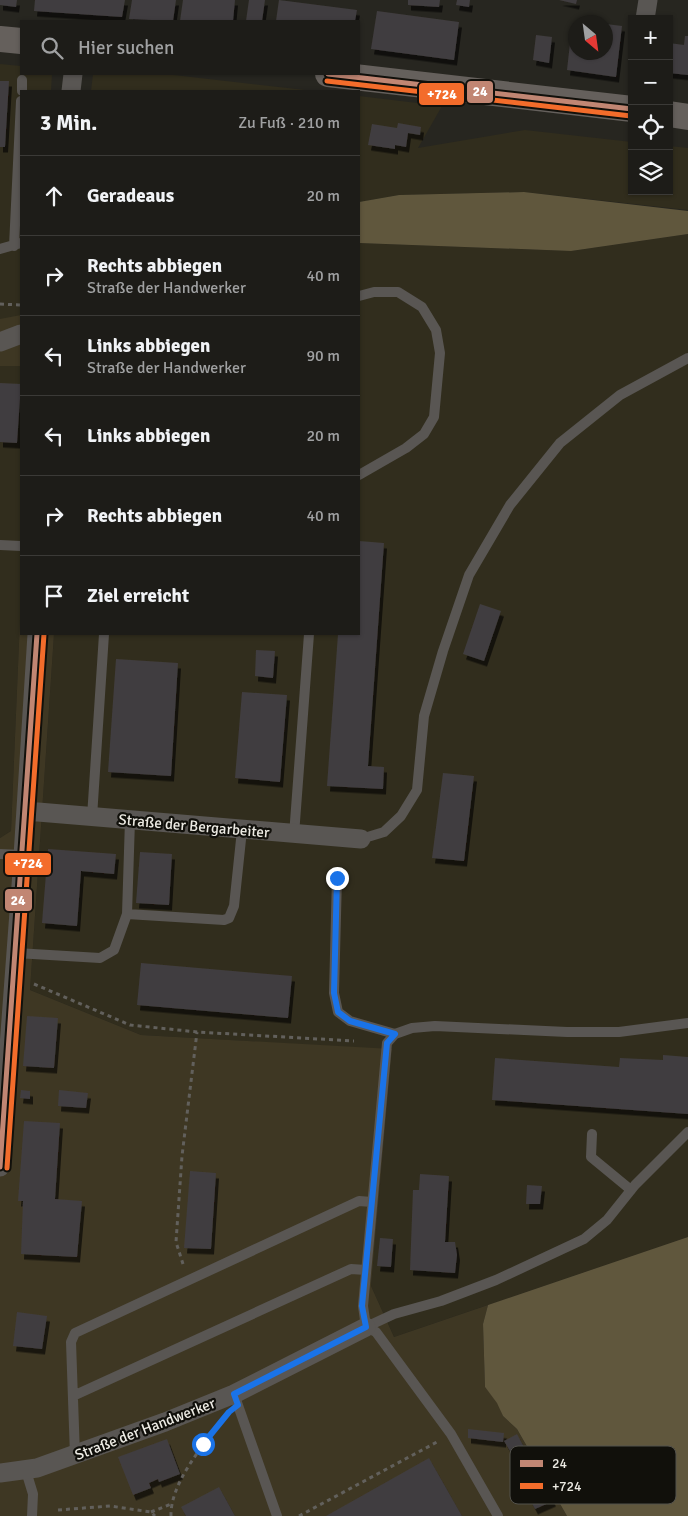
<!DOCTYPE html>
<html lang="de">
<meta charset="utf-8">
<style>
:root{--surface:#1d1c18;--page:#2a2925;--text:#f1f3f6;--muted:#a0a1a2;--line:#3b3a37}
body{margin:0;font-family:Signika,sans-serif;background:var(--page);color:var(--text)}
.controls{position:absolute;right:15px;top:15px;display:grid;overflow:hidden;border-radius:0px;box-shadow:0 1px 4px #0004}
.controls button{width:45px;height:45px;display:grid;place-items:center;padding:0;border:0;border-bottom:1px solid var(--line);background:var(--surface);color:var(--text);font:25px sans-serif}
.compass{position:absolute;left:568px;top:15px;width:45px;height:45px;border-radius:50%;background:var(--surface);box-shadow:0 1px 4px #0004;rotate:151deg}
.stop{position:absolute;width:15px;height:15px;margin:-11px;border:4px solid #1a73e8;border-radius:50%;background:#fff}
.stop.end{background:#1a73e8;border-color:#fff;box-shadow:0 1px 5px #0008}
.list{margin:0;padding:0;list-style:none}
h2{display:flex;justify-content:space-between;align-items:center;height:65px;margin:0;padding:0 20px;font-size:21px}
h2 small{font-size:16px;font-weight:400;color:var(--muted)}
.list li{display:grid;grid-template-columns:32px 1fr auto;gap:15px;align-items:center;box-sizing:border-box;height:80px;padding:0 20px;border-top:1px solid var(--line)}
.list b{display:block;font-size:19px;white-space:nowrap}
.list p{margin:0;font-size:16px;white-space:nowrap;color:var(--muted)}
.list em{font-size:16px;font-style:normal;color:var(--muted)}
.icon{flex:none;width:28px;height:28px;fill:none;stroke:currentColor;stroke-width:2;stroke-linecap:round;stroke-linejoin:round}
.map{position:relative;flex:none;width:688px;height:1516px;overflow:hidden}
.search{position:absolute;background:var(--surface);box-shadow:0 1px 4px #0004;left:20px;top:20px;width:340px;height:55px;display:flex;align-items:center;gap:12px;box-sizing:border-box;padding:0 18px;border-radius:0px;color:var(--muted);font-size:19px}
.panel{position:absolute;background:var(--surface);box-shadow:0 1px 4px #0004;left:20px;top:90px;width:340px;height:545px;border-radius:0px}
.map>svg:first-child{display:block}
.built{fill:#312d1d}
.green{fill:#3e3723}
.forest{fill:#60573d}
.building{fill:#413d3f;filter:url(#shadow)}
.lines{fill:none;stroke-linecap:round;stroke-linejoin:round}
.path{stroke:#62605c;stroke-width:3;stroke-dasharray:4 4;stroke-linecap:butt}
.service{stroke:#595653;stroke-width:10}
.minor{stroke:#595653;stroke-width:19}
.secondary{stroke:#65605c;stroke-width:26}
.bus-1-casing{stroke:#11100b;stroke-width:9}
.bus-2-casing{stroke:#11100b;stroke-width:9}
.bus-1{stroke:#c18673;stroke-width:5}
.bus-2{stroke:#f36c2b;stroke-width:5}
.route{stroke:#1a73e8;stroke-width:6}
.labels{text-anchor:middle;stroke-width:4.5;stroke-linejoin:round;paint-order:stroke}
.street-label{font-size:15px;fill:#edebe4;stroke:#11100b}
.key{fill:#11100b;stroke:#53524c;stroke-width:1}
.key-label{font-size:14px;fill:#edebe4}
.line-badge{stroke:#11100b;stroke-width:2}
.badge-label{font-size:14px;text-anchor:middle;font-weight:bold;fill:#fff}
</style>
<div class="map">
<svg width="688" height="1516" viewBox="0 0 688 1516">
<defs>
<filter id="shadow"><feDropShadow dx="3" dy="5.5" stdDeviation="0" flood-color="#0009"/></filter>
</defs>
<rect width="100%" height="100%" fill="#272620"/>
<path class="built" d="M0,64L21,66V74H52L51,91H21V319L0,326Z
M93,74H165L314,91H91Z
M359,96L442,106L418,148L525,130L632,142V191H669V146L688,148V210L524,192L399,195L359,202Z
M688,234V1237L394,1337L371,1286L392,1050L141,1035L30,990L54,634H359V243L571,251Z
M0,366H21V596L11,831L0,838Z"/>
<path class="green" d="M21,315V366H0V319Z
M21,596V634H54L30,990L141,1035L392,1049L371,1286L394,1337L488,1305L483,1324L485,1387L498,1403L503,1416L517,1429L567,1516H0V838L11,831Z"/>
<path class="forest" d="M524,192L688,211V234L571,251L359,243V202L399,195Z
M688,1237V1516H567L517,1429L503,1416L497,1403L485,1387L483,1324L488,1305Z"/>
<path class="building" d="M0,0H17L16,7L0,5Z
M35,0H125L122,17L34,11Z
M132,0H176L173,21L129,19Z
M183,0H235L233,21H180Z
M249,0H265L262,21H246Z
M279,0L357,10L355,21H276Z
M408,0H440L439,7L408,5Z
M457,0H470L469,7L456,5Z
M559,0H577L576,4Z
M377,11L459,22L454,60L371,49Z
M606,24L622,26L616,77L567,70L571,34L576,35V52H606Z
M536,35L552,37L549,63L533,60Z
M685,36H688V75L669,73V43L684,45Z
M0,81H9L5,147H0Z
M398,123L421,127L420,135L408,133L406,147L395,145V149L368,145L372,124L397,128Z
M0,383L21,384L17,443L0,442Z
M359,541L384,543L368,766L384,767L383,789L327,786L338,634H359Z
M480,604L501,611L484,661L463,654Z
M256,650L275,651L273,678L255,676Z
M116,659L178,663L171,776L108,772Z
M242,692L287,695L280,782L235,778Z
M443,773L474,776L464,861L432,858Z
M48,849L116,854L114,874L81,871L77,926L42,923Z
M140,852L172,854L169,905L136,903Z
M141,963L292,976L288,1018L137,1005Z
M27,1016L58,1018L54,1068L23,1066Z
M663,1055L688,1057V1114L492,1100L495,1058L619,1067L620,1058L663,1060Z
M21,1090L30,1091V1099L20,1098Z
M59,1090L88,1093L86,1108L58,1106Z
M24,1121L60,1123L55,1199L82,1201L77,1257L21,1254L23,1201H18Z
M190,1171L216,1173L211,1249L184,1248Z
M420,1174L449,1176L445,1242H455L457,1255L455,1273L410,1270L413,1190H419Z
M527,1185L542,1186L540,1204H526Z
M380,1238L393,1239L391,1267L377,1266Z
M17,1312L47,1316L42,1349L13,1346Z
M468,1429L504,1433L503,1442L468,1438Z
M517,1434L553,1501L535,1509L515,1472L521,1469L504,1441Z
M167,1439L180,1474L159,1482L158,1479L149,1483L151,1488L133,1495L118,1457Z
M429,1458L462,1516H326Z
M219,1487L235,1516H186L181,1507Z"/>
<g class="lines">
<path class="path" d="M0,304L21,305
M34,984L130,1025L197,1032L354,1041
M183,1264L176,1242L182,1156L197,1032
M58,1510L110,1506L151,1512L155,1516
M151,1512L171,1504
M171,1516C170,1485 201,1447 220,1424
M299,1516L437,1442"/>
<path class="service" d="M22,91V80
M14,246L21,101
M0,249L21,243
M359,296L374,292H398L422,307L436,330L440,353L434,417L424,434L406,448L359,475
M0,545L21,546
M92,817L104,634
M294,835L309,634
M361,839L384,832L401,816L417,790L424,716L443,651L469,575L510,505L560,443L620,395L688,358
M0,854L23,855
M337,877L334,993L338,1012L350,1021L395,1034L412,1028L435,1026L567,1032H619L688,1023
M127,914L224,920L229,918L234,906L242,830
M16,953L100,958L114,950L127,914L130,820
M592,1134L591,1157L631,1190
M366,1327L394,1314L441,1301L496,1280L584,1239L607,1220L635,1185L688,1132
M366,1327L363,1306L387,1043L395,1034
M366,1327L376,1332L451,1434L498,1516
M234,1394L277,1516
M73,1396L351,1269L366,1270
M75,1456L71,1342L75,1333L359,1201L372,1202
M26,1471L33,1494L32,1516"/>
<path class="minor" d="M645,19L648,0
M71,91L73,74
M0,342L21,334
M26,811L361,839
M0,1167L22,872L37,634
M0,1473L37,1468L165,1422L234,1394L366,1327"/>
<path class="secondary" d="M0,39L21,41
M328,74L632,109
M669,114L688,117"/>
<g class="bus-1-casing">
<path id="bus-1" d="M328,74L632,109
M0,1167L37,634"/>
</g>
<g class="bus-2-casing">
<path id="bus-2" d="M327,81L631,116
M7,1168L44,634"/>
</g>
<use href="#bus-1" class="bus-1"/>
<use href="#bus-2" class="bus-2"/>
</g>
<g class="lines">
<path class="route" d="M203,1444L229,1412L238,1405L234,1394L366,1327L362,1306L387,1043L395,1034L350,1021L338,1012L334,993L337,878"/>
</g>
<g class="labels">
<g class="street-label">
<text transform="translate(194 826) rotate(5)" y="5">Straße der Bergarbeiter</text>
<text transform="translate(145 1429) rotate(-21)" y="5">Straße der Handwerker</text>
</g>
</g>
<rect x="510" y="1446" width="166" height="58" rx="8" class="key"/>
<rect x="520" y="1460" width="23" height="7" fill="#c18673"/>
<rect x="520" y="1483" width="23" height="6" fill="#f36c2b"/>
<g class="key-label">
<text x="552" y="1468">24</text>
<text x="552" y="1491">+724</text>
</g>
<g class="line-badge">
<rect x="466" y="80" width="28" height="24" rx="5" fill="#c18673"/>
<rect x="418" y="82" width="47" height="24" rx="5" fill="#f36c2b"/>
<rect x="4" y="852" width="48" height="24" rx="5" fill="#f36c2b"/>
<rect x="4" y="888" width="29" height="24" rx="5" fill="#c18673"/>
</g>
<g class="badge-label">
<text x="480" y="96">24</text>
<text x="442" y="99">+724</text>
<text x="28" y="868">+724</text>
<text x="18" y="905">24</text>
</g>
</svg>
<div class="controls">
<button>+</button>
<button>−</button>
<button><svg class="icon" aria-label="locate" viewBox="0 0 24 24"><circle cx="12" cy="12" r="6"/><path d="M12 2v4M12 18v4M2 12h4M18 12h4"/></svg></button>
<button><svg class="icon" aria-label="layers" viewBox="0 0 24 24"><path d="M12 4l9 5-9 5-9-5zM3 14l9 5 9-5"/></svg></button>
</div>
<svg class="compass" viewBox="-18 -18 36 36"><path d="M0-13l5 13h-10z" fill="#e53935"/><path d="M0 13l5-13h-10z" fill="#a0a1a2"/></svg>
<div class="stop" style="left:203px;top:1444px"></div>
<div class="stop end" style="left:337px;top:878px"></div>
<div class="search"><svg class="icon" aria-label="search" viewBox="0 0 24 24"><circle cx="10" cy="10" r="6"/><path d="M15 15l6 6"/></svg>Hier suchen</div>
<section class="panel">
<h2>3 Min.<small>Zu Fuß · 210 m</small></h2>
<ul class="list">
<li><svg class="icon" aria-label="ahead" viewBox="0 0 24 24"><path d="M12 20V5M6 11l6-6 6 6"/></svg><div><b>Geradeaus</b></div><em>20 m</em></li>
<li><svg class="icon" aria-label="right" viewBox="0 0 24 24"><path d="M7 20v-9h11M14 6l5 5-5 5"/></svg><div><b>Rechts abbiegen</b><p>Straße der Handwerker</p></div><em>40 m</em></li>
<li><svg class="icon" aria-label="left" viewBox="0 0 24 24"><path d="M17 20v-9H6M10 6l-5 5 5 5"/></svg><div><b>Links abbiegen</b><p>Straße der Handwerker</p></div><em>90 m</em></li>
<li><svg class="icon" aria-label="left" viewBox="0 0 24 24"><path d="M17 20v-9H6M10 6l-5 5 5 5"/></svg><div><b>Links abbiegen</b></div><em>20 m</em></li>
<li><svg class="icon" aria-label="right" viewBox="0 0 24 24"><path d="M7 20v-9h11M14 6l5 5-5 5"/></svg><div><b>Rechts abbiegen</b></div><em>40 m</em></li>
<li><svg class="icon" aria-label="arrive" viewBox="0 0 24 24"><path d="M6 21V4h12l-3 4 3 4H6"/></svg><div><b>Ziel erreicht</b></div></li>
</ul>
</section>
</div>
